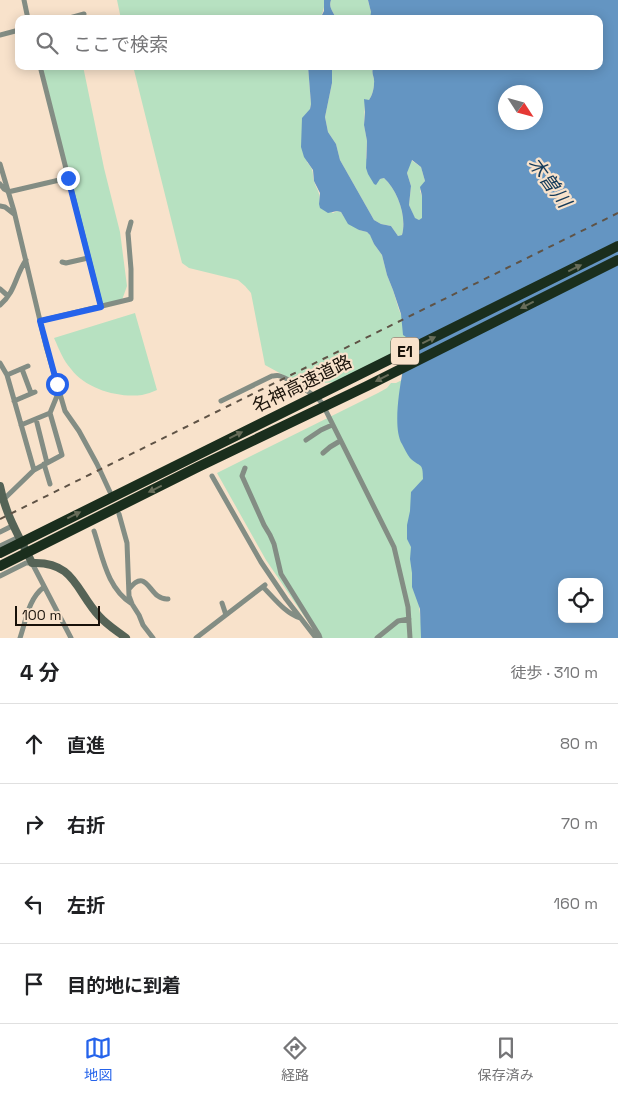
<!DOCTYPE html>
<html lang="ja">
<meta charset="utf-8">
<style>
:root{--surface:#fff;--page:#f6f6f6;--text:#202124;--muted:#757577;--line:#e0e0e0;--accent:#2563eb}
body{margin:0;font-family:"Space Grotesk","Noto Sans JP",sans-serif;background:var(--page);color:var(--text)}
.controls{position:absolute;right:15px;bottom:15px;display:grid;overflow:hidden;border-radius:10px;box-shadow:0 2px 12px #0003}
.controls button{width:45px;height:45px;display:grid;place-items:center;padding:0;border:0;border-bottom:1px solid var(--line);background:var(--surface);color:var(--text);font:25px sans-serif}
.compass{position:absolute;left:498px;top:85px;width:45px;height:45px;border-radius:50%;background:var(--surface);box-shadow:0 2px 12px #0003;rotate:126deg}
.scale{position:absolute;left:15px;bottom:12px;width:85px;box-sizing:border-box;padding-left:5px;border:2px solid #181109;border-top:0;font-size:14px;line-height:18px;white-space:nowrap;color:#181109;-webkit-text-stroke:4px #f8e2cb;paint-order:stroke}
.stop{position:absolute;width:15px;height:15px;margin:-11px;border:4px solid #2563eb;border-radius:50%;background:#fff}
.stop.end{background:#2563eb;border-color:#fff;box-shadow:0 1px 5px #0008}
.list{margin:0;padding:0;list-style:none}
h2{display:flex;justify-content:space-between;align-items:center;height:65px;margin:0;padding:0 20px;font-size:21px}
h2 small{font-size:16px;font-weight:400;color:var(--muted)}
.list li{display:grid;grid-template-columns:32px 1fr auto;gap:15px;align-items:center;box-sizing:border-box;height:80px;padding:0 20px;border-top:1px solid var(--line)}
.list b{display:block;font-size:19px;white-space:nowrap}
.list em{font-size:16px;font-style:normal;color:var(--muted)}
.icon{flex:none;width:28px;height:28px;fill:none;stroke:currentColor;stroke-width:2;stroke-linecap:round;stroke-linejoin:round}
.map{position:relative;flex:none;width:618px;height:638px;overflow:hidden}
.search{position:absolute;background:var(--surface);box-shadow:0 2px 12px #0003;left:15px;right:15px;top:15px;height:55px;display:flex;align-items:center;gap:12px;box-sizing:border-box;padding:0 18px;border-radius:10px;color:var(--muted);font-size:19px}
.sheet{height:385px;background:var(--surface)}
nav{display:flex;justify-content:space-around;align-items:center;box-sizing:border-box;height:70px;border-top:1px solid var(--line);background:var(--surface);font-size:14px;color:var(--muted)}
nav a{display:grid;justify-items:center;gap:2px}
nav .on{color:var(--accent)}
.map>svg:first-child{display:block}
.green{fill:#b7e1c1}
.water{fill:#6495c2;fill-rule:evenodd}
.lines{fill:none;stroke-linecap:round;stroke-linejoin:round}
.minor{stroke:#838d84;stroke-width:5}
.secondary{stroke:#556356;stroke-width:8}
.motorway{stroke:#1a2e1d;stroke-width:10}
.rail{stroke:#5f5346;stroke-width:2;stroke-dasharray:6 6;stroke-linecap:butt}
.oneway{fill:#686d5a}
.route{stroke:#2563eb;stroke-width:6}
.labels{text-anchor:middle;stroke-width:4.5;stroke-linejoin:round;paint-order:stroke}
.shield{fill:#f8e2cb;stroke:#5b5043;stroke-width:1}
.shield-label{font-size:16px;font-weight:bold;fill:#181109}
.street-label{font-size:18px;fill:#181109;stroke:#f8e2cb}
.water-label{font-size:19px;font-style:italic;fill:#143a59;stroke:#f8e2cb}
</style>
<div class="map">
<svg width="618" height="638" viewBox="0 0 618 638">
<rect width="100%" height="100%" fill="#f8e2cb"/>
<path class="green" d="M117,0H324C325,7 323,12 320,19H121Z
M331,0H368C369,6 373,13 370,19H336C334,12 328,8 331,0Z
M42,66H83L104,168L120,232L127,286L122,300L102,305Z
M133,66H308L311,104L310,109L307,162C314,170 312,171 314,181C317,191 321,192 319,204L333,213L337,211L341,212L344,217L359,230L367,232L371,236L374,244L382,255L387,275L393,290L399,310L413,343L338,382L308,384L285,376L265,365L251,293L245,286L238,280L189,268L182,263Z
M332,66H374C370,74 375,76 374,83C374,89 372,96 369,100L367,101L365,99L364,125L367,141L366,158L378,180L380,179L384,178C398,191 407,217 402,235L398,236L391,226L381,224L374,220L340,160L336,144L328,132L325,117L332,83Z
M411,160L421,167L425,181L420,191L422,196V219L419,220L415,219L409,205L411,186L407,173Z
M135,313L157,390C152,392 147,394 142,395C118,398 86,389 71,369C63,360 59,349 54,338Z
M406,378L428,467L418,598L423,638H321L304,616L266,560L217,473L378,393L387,388L391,383H396Z"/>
<path class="water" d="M324,0H331C328,8 334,12 336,19H320L324,11Z
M368,0H618V638H421L420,609L412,587V573L410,559L411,547L407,539V525L410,511L411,492L423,479C423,461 420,468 410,458C407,454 404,448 402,444C393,429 399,392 402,375C404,365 410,355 413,346C413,340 407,338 403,335L401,314L393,290L387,275L382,255L374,244L370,235L367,232L359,230L348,224L341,212L337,211L328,213L320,208L319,204L320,193L314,181L313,170L304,157L301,147L302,118L310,109L311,104L308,66H332V83L325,117L328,132L336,144L340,160L374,220L381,224L391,226L398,236L402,235C407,217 398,191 384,178L380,179L376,185L374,184L368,174L366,168L367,141L364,125L365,112L364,99L369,100C372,96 374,89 374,83C375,76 370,74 374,66H599V19H370L371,12ZM506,92H536V122H506ZM412,160L421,167L425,181L420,187L422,196V218L419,220L415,218L409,205L411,186L407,173ZM562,582H599V619H562Z"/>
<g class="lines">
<path class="minor" d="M24,0L28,19
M66,19L84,14
M0,35L19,30
M40,66L101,307
M0,164L14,211L46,346L65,411L79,431L97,464L110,492
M0,184L4,189L8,191
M8,192L68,178
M0,206L5,207L14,214
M62,262L66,263L88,258
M0,289L8,296
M0,305C16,291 15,276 26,260
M40,321L131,299V269L128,233L131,222
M0,363L7,375L34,470L62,455L50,413
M22,369L31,393
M7,375L28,366
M14,401L35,392
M221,401L272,376C275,376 277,375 280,376C289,379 316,395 322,403L394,547L408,607L410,638
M36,419L47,463
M21,425L50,413L59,391
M306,440L321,430L332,425
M323,453L330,447L340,441
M44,464L50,484
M245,468L242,476L264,525L270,535L274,544L281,574L319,635L320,638
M212,476L261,562L286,599L316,638
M3,500L34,470
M119,514L127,543L129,596L132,604L139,615L143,625L153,638
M94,531C103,558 107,588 132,604
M0,532L14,525
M0,546L19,537
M0,576L26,563H32L71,638
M263,587C274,598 285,613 300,618
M129,589C148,565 149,601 168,599
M222,603L226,615
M20,638C26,621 28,599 44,587
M196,638L265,585
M377,638L398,621L409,619"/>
<path class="secondary" d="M0,486C5,514 20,538 32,563C74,561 76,591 99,616C107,625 117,631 126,638"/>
<path class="motorway" d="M0,553L618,246
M0,566L198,467L367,386L618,260"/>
<path class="rail" d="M0,519L618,213"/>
</g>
<defs><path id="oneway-solid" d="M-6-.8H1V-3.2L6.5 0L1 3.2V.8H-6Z" transform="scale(1.25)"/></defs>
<g class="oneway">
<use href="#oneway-solid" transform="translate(575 268) rotate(-26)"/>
<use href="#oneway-solid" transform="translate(527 305) rotate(153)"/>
<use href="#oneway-solid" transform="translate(429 340) rotate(-26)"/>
<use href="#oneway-solid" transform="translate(382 378) rotate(153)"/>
<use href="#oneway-solid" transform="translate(236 435) rotate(-26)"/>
<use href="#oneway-solid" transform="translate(155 489) rotate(154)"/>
<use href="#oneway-solid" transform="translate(74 515) rotate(-26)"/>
</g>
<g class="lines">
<path class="route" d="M57,384L40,321L101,307L68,178"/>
</g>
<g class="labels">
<rect class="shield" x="391" y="337.5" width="28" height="27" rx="4"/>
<g class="shield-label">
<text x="405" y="357">E1</text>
</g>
<g class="street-label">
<text transform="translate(302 384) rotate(-26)" y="6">名神高速道路</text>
</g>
<g class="water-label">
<text transform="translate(550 182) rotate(54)" y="7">木曽川</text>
</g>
</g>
</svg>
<div class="controls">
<button><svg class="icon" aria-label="locate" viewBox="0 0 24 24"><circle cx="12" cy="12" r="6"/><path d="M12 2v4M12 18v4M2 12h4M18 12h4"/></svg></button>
</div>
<svg class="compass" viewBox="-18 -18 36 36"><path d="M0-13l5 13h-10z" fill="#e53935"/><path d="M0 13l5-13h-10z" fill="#757577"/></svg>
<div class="scale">100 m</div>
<div class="stop" style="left:57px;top:384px"></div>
<div class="stop end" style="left:68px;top:178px"></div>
<div class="search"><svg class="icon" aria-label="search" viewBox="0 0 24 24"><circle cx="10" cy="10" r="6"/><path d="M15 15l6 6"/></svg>ここで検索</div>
</div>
<section class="sheet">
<h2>4 分<small>徒歩 · 310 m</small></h2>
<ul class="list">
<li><svg class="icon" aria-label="ahead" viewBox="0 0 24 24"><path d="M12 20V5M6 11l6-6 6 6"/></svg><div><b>直進</b></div><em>80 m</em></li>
<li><svg class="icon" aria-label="right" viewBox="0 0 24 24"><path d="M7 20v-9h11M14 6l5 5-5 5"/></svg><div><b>右折</b></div><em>70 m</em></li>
<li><svg class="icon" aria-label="left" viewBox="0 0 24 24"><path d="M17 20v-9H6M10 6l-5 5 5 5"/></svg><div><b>左折</b></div><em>160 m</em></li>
<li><svg class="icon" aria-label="arrive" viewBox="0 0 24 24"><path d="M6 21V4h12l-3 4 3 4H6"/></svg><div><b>目的地に到着</b></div></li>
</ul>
</section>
<nav>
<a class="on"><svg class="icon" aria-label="map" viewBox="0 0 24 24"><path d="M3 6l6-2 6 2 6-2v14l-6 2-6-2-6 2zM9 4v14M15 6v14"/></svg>地図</a>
<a><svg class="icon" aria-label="directions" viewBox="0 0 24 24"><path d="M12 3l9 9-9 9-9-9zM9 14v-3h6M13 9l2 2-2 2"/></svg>経路</a>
<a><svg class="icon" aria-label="saved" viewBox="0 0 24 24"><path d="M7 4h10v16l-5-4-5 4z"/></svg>保存済み</a>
</nav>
